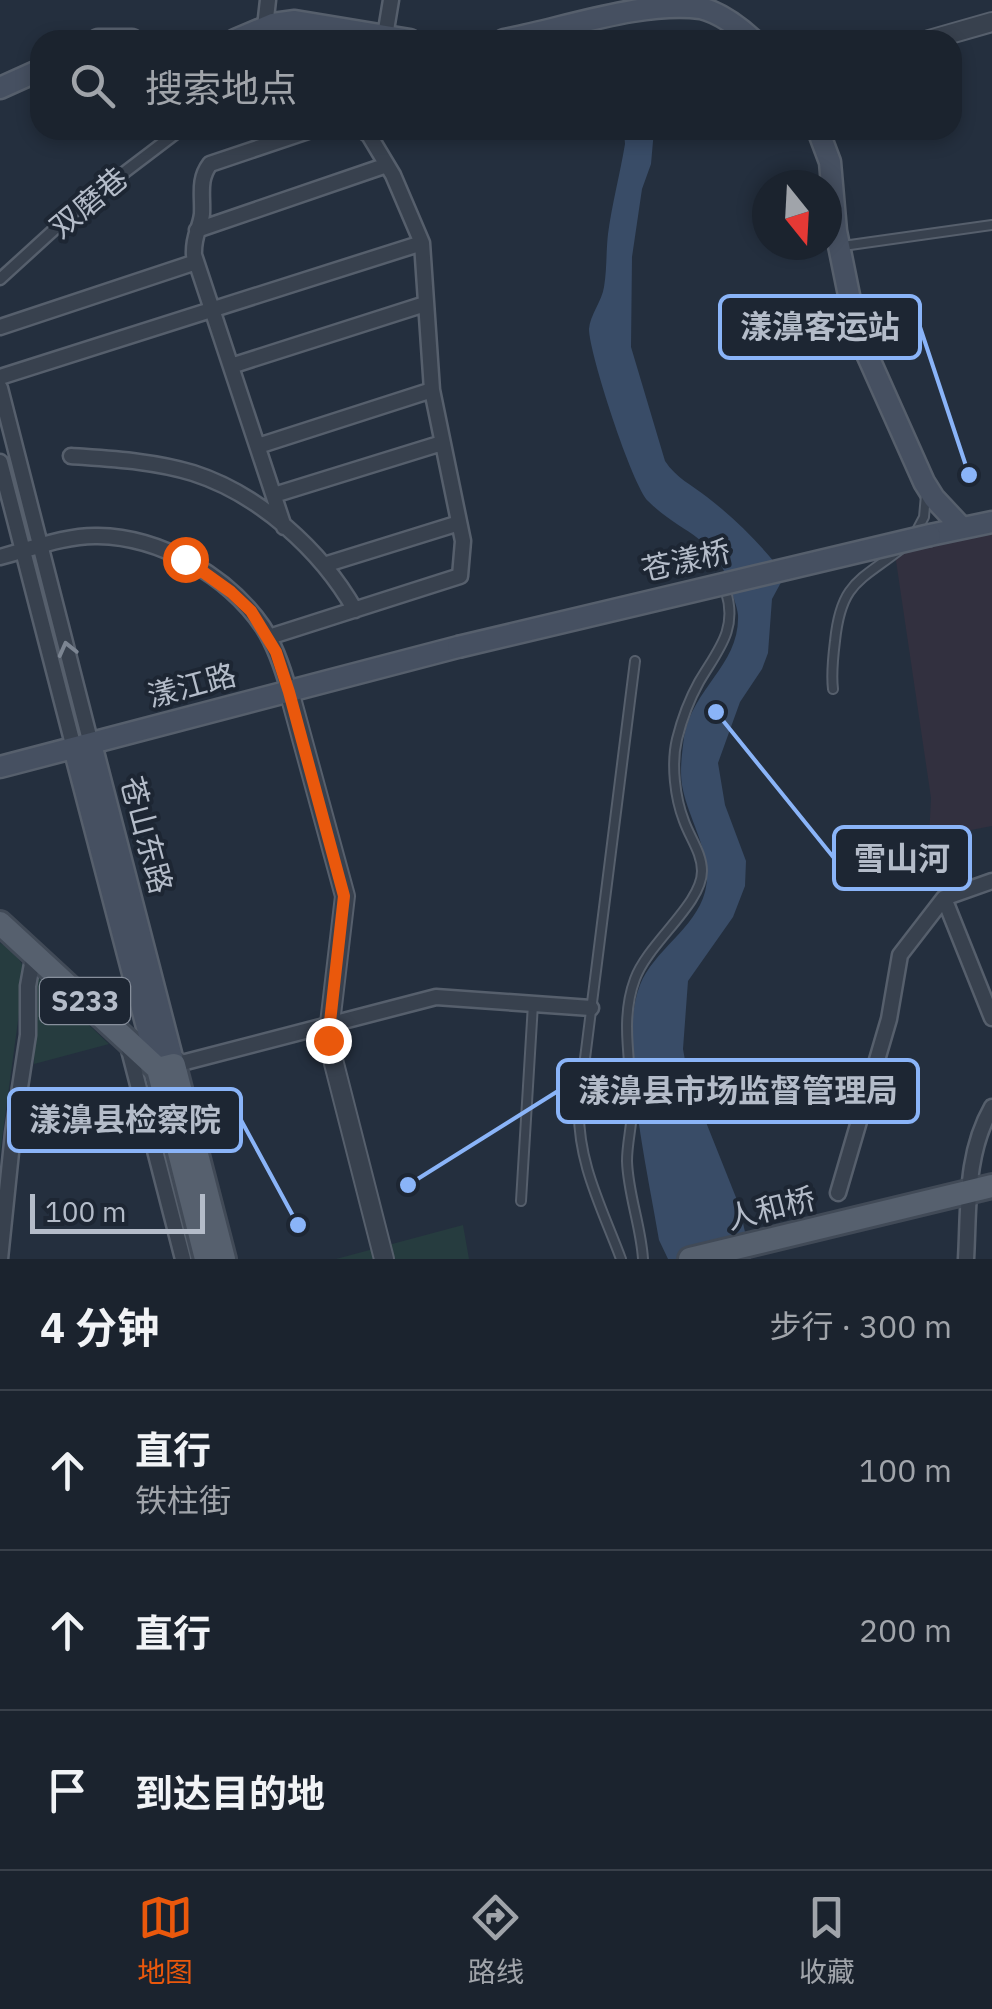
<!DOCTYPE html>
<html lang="zh">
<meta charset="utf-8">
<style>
:root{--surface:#1b232e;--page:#242b36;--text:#f1f3f6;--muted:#a0a4aa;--line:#39404a;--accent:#ea580c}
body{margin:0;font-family:"IBM Plex Sans","Noto Sans SC",sans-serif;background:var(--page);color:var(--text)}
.compass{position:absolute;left:752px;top:170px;width:90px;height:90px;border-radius:50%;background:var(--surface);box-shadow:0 5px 15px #0003;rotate:162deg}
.scale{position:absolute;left:30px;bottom:25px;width:175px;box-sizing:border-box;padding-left:10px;border:5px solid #b4bcc9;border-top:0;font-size:28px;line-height:35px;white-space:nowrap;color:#b4bcc9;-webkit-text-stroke:8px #1d2633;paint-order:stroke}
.stop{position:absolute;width:30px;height:30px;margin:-22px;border:8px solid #ea580c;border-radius:50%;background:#fff}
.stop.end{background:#ea580c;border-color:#fff;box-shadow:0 2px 10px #0008}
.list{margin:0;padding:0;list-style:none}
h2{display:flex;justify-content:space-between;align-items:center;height:130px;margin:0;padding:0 40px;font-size:42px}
h2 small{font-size:32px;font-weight:400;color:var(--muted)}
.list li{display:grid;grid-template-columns:65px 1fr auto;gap:30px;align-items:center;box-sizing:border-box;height:160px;padding:0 40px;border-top:2px solid var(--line)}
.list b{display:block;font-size:38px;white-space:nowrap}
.list p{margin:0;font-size:32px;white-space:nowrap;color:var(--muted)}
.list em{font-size:32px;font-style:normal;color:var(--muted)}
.icon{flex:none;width:55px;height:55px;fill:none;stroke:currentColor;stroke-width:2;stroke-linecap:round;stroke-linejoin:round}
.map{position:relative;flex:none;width:992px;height:1259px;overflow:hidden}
.search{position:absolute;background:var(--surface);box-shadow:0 5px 15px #0003;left:30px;right:30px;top:30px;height:110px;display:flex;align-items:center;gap:25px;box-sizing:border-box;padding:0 35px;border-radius:30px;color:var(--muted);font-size:38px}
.sheet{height:610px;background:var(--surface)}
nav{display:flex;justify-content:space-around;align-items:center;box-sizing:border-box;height:140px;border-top:2px solid var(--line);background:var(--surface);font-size:28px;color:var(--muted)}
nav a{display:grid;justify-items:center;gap:5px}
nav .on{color:var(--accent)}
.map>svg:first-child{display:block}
.medical{fill:#32303f}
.green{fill:#263c3f}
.water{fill:#394c67}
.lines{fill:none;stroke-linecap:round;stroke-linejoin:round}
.service-casing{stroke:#565f6c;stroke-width:12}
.pedestrian-casing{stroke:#565f6c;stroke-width:15}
.minor-casing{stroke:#565f6c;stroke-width:19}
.tertiary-casing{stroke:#565f6c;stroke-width:22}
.secondary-casing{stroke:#565f6c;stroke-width:25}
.primary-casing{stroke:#414a57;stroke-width:28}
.service{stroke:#38414e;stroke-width:8}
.pedestrian{stroke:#38414e;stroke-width:10}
.minor{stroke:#38414e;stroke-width:14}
.tertiary{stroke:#38414e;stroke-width:18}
.secondary{stroke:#465061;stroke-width:20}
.primary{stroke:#56606e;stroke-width:22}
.secondary-bridge-casing{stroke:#565f6c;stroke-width:25;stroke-linecap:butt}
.secondary-bridge{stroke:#465061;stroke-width:20}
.oneway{stroke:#7c8592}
.route{stroke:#ea580c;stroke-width:12}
.labels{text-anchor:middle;stroke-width:8;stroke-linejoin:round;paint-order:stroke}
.shield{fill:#1d2633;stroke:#878f9c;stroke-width:2.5}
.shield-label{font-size:28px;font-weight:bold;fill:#b4bcc9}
.street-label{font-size:30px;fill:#b4bcc9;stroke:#1d2633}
.leader{fill:none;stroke:#8ab4f8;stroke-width:4}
.callout-dot{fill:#8ab4f8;stroke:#1d2633;stroke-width:4}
.callout{fill:#1d2633;stroke:#8ab4f8;stroke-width:4}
.callout-label{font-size:32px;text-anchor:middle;font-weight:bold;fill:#b4bcc9}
</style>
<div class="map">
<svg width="992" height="1259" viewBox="0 0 992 1259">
<rect width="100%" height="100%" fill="#242f3e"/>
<path class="medical" d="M992,531V826L929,838L931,798L895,554Z"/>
<path class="green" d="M0,943L13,950L25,969L0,1154Z
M37,976L109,1044L34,1064Z
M463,1225L469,1259H336Z"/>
<path class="water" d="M624,130H654L651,164L642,189L632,257L631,347L665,461C676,478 692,485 707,497C737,520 761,545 785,575L772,599L768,653L762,669L740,702L718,763L725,805L746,861L745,886L733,917L688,981L683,1049L688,1077L739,1205L751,1259H668L659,1240C649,1177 617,1042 640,985C654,950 695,929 705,892C714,857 690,823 683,790C679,773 682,754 684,737C693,687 740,665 738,615C737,605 732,595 730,586C713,533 682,535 648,501C632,485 589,353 589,329C590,315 602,301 604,287C607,269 606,251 608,234C612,204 620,174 625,144Z"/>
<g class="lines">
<g class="service-casing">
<path id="service" d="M843,246L992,225
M915,534L924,517L926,495
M833,689C831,673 833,657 835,641C841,582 860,581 902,548
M521,1201L533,1004
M621,1259C602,1208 577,1162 579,1106L635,661
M643,1259C641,1226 628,1194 627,1161C627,1143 632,1126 632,1108C632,1064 619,1022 635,979C648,943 702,904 702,871C702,853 690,838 684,821C675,798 671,764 677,739C682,719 689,700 699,682C717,651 738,630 726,592"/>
</g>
<g class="pedestrian-casing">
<path id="pedestrian" d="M0,279L80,206L180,130"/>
</g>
<g class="minor-casing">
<path id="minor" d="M265,27L268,0
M385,36L391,0
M197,230L387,165
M0,327L196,262
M231,366L425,304
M0,377L422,243
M0,388L91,744
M258,446L432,390
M71,456C112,459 154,461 193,473C259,494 321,550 355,610
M0,462L74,748
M274,495L442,443
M284,527L194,255C193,235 200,230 202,214C203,195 198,180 210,164L311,130
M0,557C31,549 66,535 98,536C161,537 228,576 263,627C276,647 283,669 289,691
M324,565L459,523
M269,637L460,576L463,541L432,390L422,243L393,175L369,135L362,130
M944,898L992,1018
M128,1046L183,1259
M174,1065L436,997L591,1008
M838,1193L889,1019L900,955L944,898L992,881
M0,1259L13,1133L28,1035V986L34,953
M966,1259C969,1207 965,1154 992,1107"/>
</g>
<g class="tertiary-casing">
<path id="tertiary" d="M929,40L992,22
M289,691L345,896L328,1040L384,1259"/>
</g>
<g class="secondary-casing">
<path id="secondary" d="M98,40H132
M235,40L273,24L295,21L410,40
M504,40C563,29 642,0 701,8C720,13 739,27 753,40
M0,88L40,70
M818,130L830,162L836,231L852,310L866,352L924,482L934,498L962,528
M930,535L992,522
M91,744L174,1065
M74,748L158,1069
M0,767L458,647"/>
</g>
<g class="primary-casing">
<path id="primary" d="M0,923L158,1069L174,1065L224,1259
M158,1069L206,1259
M690,1259L992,1186"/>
</g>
<use href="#service" class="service"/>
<use href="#pedestrian" class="pedestrian"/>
<use href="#minor" class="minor"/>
<use href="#tertiary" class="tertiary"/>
<use href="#secondary" class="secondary"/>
<use href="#primary" class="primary"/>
<g class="secondary-bridge-casing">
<path id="secondary-bridge" d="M458,647L930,535"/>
</g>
<use href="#secondary-bridge" class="secondary-bridge"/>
</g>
<defs><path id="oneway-chevron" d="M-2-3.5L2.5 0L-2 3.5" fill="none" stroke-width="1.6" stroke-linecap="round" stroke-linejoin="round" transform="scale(2.5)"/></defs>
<use class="oneway" href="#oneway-chevron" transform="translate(67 649) rotate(-104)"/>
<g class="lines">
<path class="route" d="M185,559L231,592L251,611L276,652L289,692L344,896L328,1040"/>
</g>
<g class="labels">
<rect class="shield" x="40" y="978" width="90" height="46" rx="8"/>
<g class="shield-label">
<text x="85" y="1011">S233</text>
</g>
<g class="street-label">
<text transform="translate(89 203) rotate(-40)" y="10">双磨巷</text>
<text transform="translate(686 561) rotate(-13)" y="10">苍漾桥</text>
<text transform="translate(192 686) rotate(-15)" y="10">漾江路</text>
<text transform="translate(146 835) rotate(75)" y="10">苍山东路</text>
<text transform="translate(771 1209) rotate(-14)" y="10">人和桥</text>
</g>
</g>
<path class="leader" d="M969 475L920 327M716 712L834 858M408 1185L558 1091M298 1225L241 1120"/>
<g class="callout-dot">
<circle cx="969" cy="475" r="10"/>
<circle cx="716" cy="712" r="10"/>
<circle cx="408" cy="1185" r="10"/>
<circle cx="298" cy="1225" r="10"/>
</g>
<g class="callout">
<rect x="720" y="296" width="200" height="62" rx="10"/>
<rect x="834" y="827" width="136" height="62" rx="10"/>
<rect x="558" y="1060" width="360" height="62" rx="10"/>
<rect x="9" y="1089" width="232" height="62" rx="10"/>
</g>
<g class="callout-label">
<text x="820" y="338">漾濞客运站</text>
<text x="902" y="870">雪山河</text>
<text x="738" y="1102">漾濞县市场监督管理局</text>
<text x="125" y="1131">漾濞县检察院</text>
</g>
</svg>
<svg class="compass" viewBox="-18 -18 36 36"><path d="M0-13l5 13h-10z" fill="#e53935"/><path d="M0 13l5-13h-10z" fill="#a0a4aa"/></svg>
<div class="scale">100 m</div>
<div class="stop" style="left:185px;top:559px"></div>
<div class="stop end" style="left:328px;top:1040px"></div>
<div class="search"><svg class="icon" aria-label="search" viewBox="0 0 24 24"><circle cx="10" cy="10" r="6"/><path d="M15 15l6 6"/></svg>搜索地点</div>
</div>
<section class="sheet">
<h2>4 分钟<small>步行 · 300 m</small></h2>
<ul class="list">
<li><svg class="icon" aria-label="ahead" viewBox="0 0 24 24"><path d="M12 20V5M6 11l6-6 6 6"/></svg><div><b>直行</b><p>铁柱街</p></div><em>100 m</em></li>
<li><svg class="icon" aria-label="ahead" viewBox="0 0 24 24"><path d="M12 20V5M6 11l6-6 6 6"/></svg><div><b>直行</b></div><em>200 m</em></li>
<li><svg class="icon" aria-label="arrive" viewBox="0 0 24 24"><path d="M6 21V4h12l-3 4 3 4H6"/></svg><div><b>到达目的地</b></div></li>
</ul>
</section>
<nav>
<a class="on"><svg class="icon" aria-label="map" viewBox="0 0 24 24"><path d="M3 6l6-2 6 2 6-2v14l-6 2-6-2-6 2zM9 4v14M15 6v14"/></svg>地图</a>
<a><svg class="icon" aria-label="directions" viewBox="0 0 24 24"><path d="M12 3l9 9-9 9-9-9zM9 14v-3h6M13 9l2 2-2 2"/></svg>路线</a>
<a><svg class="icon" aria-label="saved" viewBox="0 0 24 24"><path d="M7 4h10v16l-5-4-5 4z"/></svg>收藏</a>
</nav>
